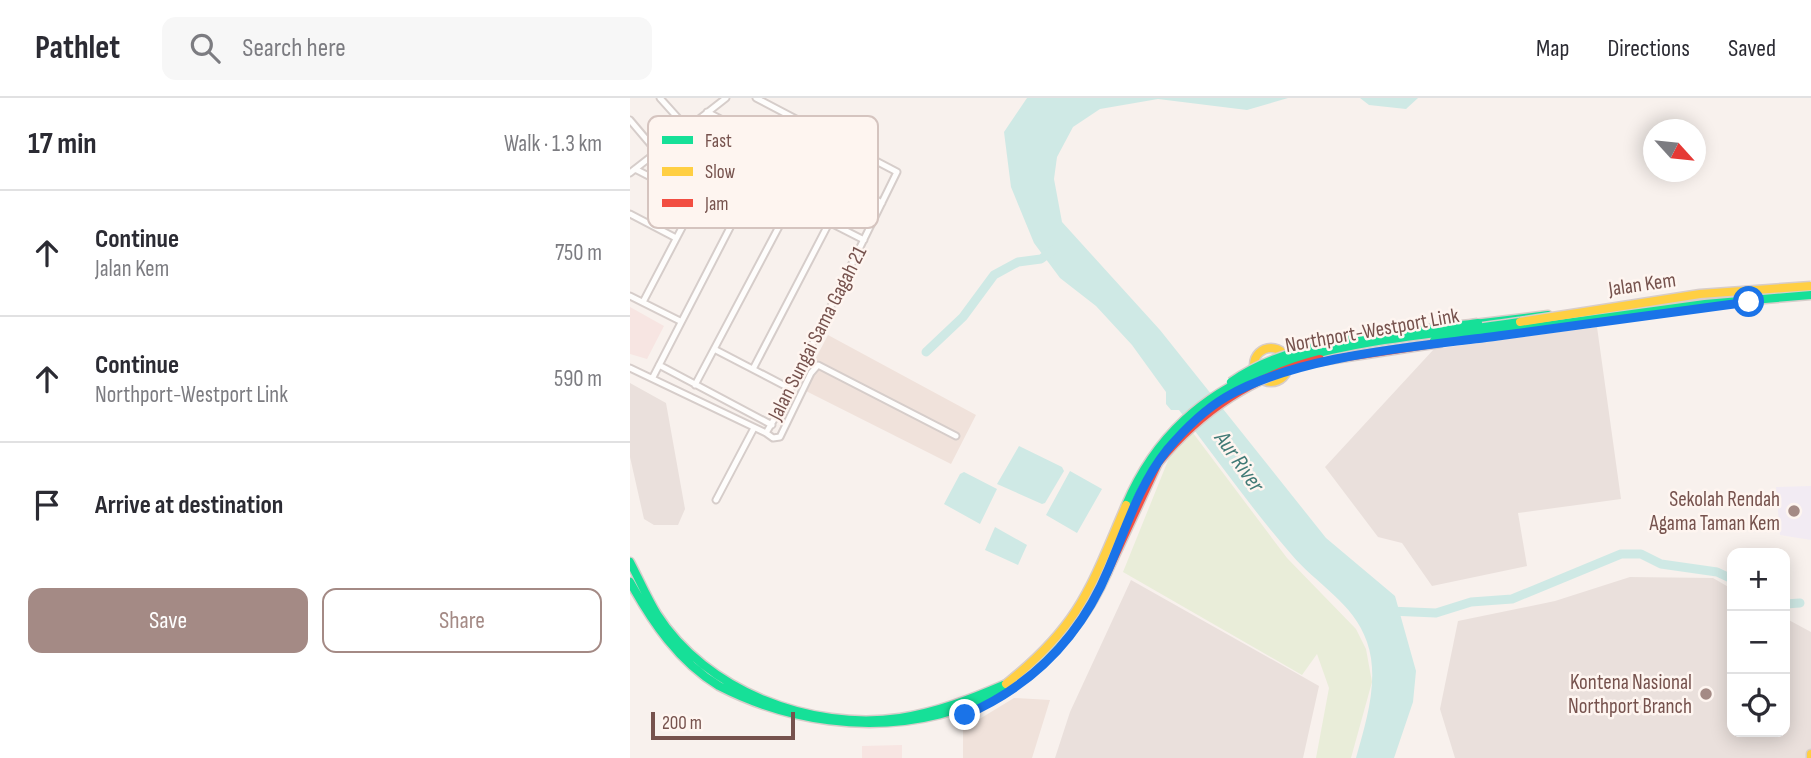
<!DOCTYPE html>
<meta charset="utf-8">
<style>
:root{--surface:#fff;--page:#f7f7f7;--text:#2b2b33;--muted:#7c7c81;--line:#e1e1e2;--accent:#a48a85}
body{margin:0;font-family:"Sofia Sans Condensed",sans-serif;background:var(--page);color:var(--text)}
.controls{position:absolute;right:21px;bottom:21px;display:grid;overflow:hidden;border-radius:14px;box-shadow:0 4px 18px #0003}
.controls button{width:63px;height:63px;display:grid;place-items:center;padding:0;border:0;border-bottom:2px solid var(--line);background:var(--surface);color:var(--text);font:35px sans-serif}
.compass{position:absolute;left:1013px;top:21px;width:63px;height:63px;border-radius:50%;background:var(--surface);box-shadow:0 4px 18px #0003;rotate:117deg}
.scale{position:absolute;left:21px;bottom:18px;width:144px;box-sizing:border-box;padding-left:7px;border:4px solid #76524d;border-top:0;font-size:19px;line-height:24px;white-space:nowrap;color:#76524d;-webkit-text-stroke:5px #fef5f0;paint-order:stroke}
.stop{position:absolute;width:21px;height:21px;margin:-16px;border:5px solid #1a73e8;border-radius:50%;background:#fff}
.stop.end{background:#1a73e8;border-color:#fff;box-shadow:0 2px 7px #0008}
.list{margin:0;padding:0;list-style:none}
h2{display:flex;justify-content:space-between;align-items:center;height:91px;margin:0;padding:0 28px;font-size:30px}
h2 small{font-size:23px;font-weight:400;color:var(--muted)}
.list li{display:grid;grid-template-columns:46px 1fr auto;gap:21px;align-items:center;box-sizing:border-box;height:126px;padding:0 28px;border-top:2px solid var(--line)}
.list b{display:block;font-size:26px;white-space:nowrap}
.list p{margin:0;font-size:23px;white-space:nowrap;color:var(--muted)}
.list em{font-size:23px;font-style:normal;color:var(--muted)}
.actions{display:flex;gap:14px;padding:21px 28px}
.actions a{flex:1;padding:16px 0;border:2px solid var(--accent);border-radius:14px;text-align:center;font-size:24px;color:var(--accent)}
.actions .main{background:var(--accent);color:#fff}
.icon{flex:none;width:38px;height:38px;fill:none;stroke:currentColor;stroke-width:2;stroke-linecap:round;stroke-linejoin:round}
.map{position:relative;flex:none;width:1181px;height:660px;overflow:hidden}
header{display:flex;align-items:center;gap:42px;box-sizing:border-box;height:98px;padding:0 35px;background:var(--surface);border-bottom:2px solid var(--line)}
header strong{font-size:33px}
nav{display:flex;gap:38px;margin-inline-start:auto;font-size:24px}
.search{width:490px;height:63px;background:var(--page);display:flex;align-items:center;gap:18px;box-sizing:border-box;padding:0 24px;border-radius:14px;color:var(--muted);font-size:26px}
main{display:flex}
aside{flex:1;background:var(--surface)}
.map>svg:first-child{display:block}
.residential{fill:#f0e2db}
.commercial{fill:#f7e5e2}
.industrial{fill:#eae0dc}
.education{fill:#f2ebf3}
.green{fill:#e9edd9}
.water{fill:#cfe9e5}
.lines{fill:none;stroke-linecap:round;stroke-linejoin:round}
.river{stroke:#cfe9e5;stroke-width:9}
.street-casing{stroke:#d6cdca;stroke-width:9}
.fast-casing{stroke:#d7cdca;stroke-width:11}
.slow-casing{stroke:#d7cdca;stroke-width:11}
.jam-casing{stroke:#d7cdca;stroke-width:11}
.street{stroke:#fefdfc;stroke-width:5}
.fast{stroke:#16e098;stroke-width:8}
.slow{stroke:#ffcf43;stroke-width:8}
.jam{stroke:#f24e42;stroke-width:8}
.fast-bridge-casing{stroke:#d7cdca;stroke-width:11;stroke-linecap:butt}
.slow-bridge-casing{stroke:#d7cdca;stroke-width:11;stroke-linecap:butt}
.jam-bridge-casing{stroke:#d7cdca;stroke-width:11;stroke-linecap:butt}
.fast-bridge{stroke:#16e098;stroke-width:8}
.slow-bridge{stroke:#ffcf43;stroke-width:8}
.jam-bridge{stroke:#f24e42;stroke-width:8}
.route{stroke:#1a73e8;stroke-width:9}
.poi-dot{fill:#a48a85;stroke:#fef5f0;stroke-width:2.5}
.labels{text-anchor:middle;stroke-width:5;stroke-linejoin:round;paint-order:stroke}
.street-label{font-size:21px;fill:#76524d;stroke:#fef5f0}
.poi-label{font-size:21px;fill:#76524d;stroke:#fef5f0;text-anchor:end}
.water-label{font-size:23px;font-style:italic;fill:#417a76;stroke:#fef5f0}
.key{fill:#fef5f0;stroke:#d5c4bf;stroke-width:2}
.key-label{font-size:19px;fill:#76524d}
</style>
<header>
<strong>Pathlet</strong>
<div class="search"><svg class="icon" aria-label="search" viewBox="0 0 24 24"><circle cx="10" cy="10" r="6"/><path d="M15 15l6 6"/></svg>Search here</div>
<nav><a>Map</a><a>Directions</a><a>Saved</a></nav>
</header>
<main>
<aside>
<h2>17 min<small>Walk · 1.3 km</small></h2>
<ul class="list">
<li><svg class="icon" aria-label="ahead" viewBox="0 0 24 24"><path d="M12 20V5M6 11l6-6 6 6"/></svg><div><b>Continue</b><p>Jalan Kem</p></div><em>750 m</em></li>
<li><svg class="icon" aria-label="ahead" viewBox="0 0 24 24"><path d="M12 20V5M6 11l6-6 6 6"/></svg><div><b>Continue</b><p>Northport-Westport Link</p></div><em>590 m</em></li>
<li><svg class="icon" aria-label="arrive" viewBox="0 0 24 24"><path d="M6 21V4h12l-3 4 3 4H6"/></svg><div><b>Arrive at destination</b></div></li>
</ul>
<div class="actions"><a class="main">Save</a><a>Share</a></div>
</aside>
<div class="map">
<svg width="1181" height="660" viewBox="0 0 1181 660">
<rect width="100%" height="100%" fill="#f8f1ed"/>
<path class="residential" d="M198,237L346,317L321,366L170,290Z
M384,600L420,602L402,660H333V631Z"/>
<path class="commercial" d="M0,209L34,228L17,261L0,256Z
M272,647V660H232V648Z"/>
<path class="industrial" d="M967,229L991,401L888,415L897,468L802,488L772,445L748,439L695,369L804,251Z
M0,285L36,305L55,411L48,427H24L14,421L0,359Z
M1000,479L1083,480L1102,491V634H1155V520L1181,534V660H825L810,611L828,523L925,503Z
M501,482L689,588L673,660H425L440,614Z"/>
<path class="education" d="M1181,388V442L1150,437L1146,389Z"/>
<path class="green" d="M563,335L657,460L726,531L736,551L742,584L721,660H686L699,590L687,556L672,577L493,474L539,360Z"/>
<path class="water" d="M397,0H658L617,12L528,1L470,11L443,29L427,59L424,81L432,124L530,232L696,440L765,498L786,573L783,604L764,660H726C736,624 750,581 737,544C724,505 686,486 661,456C621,410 586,360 549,312H541L536,306V294L502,247L466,208L430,180L404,145L381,89L374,34Z
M730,0H788L776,11L739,7Z
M389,348L432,369L434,373L415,405L412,406L367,386Z
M440,373L472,391L447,435L416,417Z
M334,374L367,391L350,426L314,406L330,376Z
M365,429L397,447L388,467L355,452Z"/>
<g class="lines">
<path class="river" d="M296,254L333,219L364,177L388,164L411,161L423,152
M1155,506L1170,505
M759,513L806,515L841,504L882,501L991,456H1011L1031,466L1087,474L1102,481"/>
<g class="street-casing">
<path id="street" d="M30,0L57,30
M77,14L252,105
M0,22L27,54
M44,41L79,63L234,142
M5,71L104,122
M0,75L96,0
M0,116L46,140
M0,198L50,223
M13,204L66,103
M84,251L161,291
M29,267L142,327
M0,270L136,335L152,308L267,74L126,0
M123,271L199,125
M23,279L123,85
M65,287L197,38
M136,335L143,340L150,339L181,275L188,267L326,338
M86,402L124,330"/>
</g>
<g class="fast-casing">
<path id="fast" d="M844,226L918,217
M0,464C9,481 17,500 27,516C76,593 181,633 270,620C308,614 341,601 376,586
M0,484C22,524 49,564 89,588C229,660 409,629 477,475"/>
</g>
<g class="slow-casing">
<path id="slow" d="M624 267a17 17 0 1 1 34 0a17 17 0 1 1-34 0Z
M1181,656V660"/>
</g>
<g class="jam-casing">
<path id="jam" d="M684,264L810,245
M477,475L528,365"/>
</g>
<use href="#street" class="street"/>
<use href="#fast" class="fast"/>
<use href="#slow" class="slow"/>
<use href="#jam" class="jam"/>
<g class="fast-bridge-casing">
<path id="fast-bridge" d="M804,243L1075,206L1181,197
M601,284C665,238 771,236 848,225
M496,407C566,242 739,247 890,224"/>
</g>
<g class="slow-bridge-casing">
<path id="slow-bridge" d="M890,224L1070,196L1181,188
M376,586C450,527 460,491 496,407"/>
</g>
<g class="jam-bridge-casing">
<path id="jam-bridge" d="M528,365C572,312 623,278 690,261"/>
</g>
<use href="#fast-bridge" class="fast-bridge"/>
<use href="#slow-bridge" class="slow-bridge"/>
<use href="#jam-bridge" class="jam-bridge"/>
</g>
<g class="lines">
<path class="route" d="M335,617C402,588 451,538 479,470C496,430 509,387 537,352C553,333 574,312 596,299C667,257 786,249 868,238C951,227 1035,215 1119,204"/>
</g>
<g class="poi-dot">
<circle cx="1164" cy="413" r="7"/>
<circle cx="1076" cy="596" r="7"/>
</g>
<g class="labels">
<g class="street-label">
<text transform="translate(1012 186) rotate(-8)" y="7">Jalan Kem</text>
<text transform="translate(742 232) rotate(-10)" y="7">Northport-Westport Link</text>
<text transform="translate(187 235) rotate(-63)" y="7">Jalan Sungai Sama Gagah 21</text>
</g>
<g class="poi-label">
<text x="1150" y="408">Sekolah Rendah<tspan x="1150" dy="24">Agama Taman Kem</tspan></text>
<text x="1062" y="591">Kontena Nasional<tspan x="1062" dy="24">Northport Branch</tspan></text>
</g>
<g class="water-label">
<text transform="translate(610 363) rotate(55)" y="8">Aur River</text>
</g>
</g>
<rect x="18" y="18" width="230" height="112" rx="10" class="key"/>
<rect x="32" y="38" width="31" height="8" fill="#16e098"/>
<rect x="32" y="69" width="31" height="9" fill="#ffcf43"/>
<rect x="32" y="101" width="31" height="8" fill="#f24e42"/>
<g class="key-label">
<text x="75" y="49">Fast</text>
<text x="75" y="80">Slow</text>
<text x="75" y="112">Jam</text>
</g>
</svg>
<div class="controls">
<button>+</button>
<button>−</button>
<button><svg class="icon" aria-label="locate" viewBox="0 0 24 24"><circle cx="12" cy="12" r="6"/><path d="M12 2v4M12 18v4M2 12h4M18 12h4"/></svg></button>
</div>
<svg class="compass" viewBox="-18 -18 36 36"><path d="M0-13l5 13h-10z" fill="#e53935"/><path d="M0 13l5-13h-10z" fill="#7c7c81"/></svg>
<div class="scale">200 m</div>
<div class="stop" style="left:1119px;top:204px"></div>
<div class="stop end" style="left:335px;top:617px"></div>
</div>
</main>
